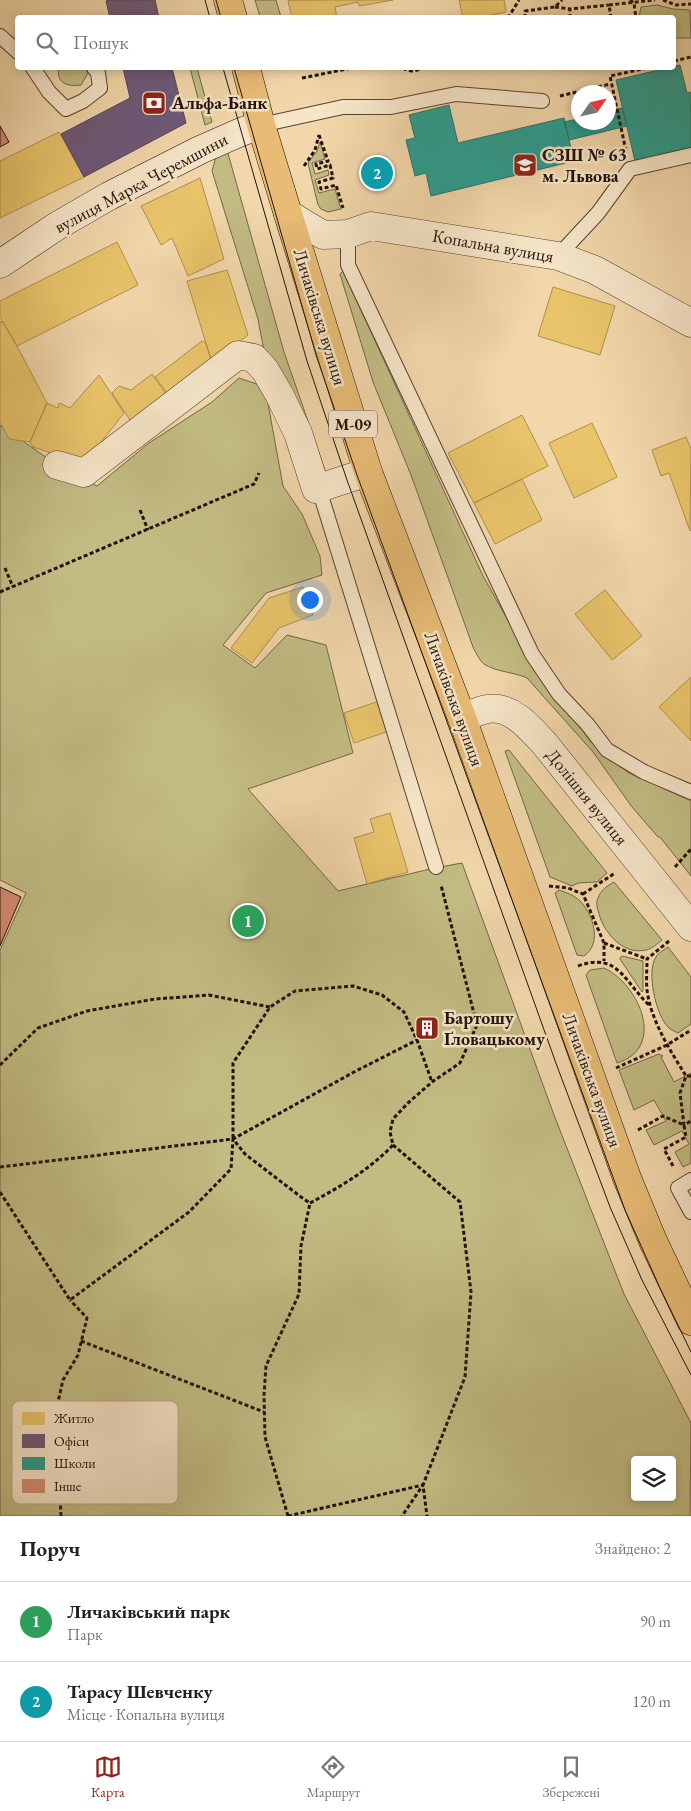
<!DOCTYPE html>
<html lang="uk">
<meta charset="utf-8">
<style>
:root{--surface:#fff;--page:#f2f2f2;--text:#222;--muted:#767676;--line:#e0e0e0;--accent:#8f2418}
body{margin:0;font-family:"EB Garamond",serif;background:var(--page);color:var(--text)}
.controls{position:absolute;right:15px;bottom:15px;display:grid;overflow:hidden;border-radius:5px;box-shadow:0 2px 8px #0003}
.controls button{width:45px;height:45px;display:grid;place-items:center;padding:0;border:0;border-bottom:1px solid var(--line);background:var(--surface);color:var(--text);font:25px sans-serif}
.compass{position:absolute;left:571px;top:85px;width:45px;height:45px;border-radius:50%;background:var(--surface);box-shadow:0 2px 8px #0003;rotate:56deg}
.you{position:absolute;left:309px;top:599px;width:18px;height:18px;margin:-12px;border:4px solid #fff;border-radius:50%;background:#1a73e8;box-shadow:0 0 0 8px #1a73e833}
.badge{display:grid;place-items:center;width:32px;height:32px;border-radius:50%;background:var(--accent);color:#fff;font-size:16px;font-weight:700}
.pin{position:absolute;translate:-50% -50%;border:2px solid #fff;box-shadow:0 1px 5px #0006}
.list{margin:0;padding:0;list-style:none}
h2{display:flex;justify-content:space-between;align-items:center;height:65px;margin:0;padding:0 20px;font-size:21px}
h2 small{font-size:16px;font-weight:400;color:var(--muted)}
.list li{display:grid;grid-template-columns:32px 1fr auto;gap:15px;align-items:center;box-sizing:border-box;height:80px;padding:0 20px;border-top:1px solid var(--line)}
.list b{display:block;font-size:19px;white-space:nowrap}
.list p{margin:0;font-size:16px;white-space:nowrap;color:var(--muted)}
.list em{font-size:16px;font-style:normal;color:var(--muted)}
.icon{flex:none;width:28px;height:28px;fill:none;stroke:currentColor;stroke-width:2;stroke-linecap:round;stroke-linejoin:round}
.map{position:relative;flex:none;width:691px;height:1516px;overflow:hidden}
.search{position:absolute;background:var(--surface);box-shadow:0 2px 8px #0003;left:15px;right:15px;top:15px;height:55px;display:flex;align-items:center;gap:12px;box-sizing:border-box;padding:0 18px;border-radius:5px;color:var(--muted);font-size:19px}
.sheet{height:225px;background:var(--surface)}
nav{display:flex;justify-content:space-around;align-items:center;box-sizing:border-box;height:70px;border-top:1px solid var(--line);background:var(--surface);font-size:14px;color:var(--muted)}
nav a{display:grid;justify-items:center;gap:2px}
nav .on{color:var(--accent)}
.map>svg:first-child{display:block}
.green{fill:#c2bc83;stroke:#726746;fill-rule:evenodd}
.homes{fill:#e9c46a;stroke:#ae8f4d}
.offices{fill:#6d597a;stroke:#574458}
.schools{fill:#2a9d8f;stroke:#287367}
.building{fill:#d68c73;stroke:#231209}
.lines{fill:none;stroke-linecap:round;stroke-linejoin:round}
.lane-casing{stroke:#564331;stroke-width:16}
.street-casing{stroke:#564331;stroke-width:29}
.secondary-casing{stroke:#231209;stroke-width:29}
.primary-casing{stroke:#231209;stroke-width:29}
.path{stroke:#231209;stroke-width:3;stroke-dasharray:4 2.5;stroke-linecap:butt}
.lane{stroke:#f6e5c8;stroke-width:14}
.street{stroke:#f6e5c8;stroke-width:28}
.secondary{stroke:#f6e5c8;stroke-width:28}
.primary{stroke:#e8bc75;stroke-width:28}
.tram{stroke:#231209;stroke-width:1}
.labels{text-anchor:middle;stroke-width:5;stroke-linejoin:round;paint-order:stroke}
.shield{fill:#f6e5c8;stroke:#625142;stroke-width:1}
.shield-label{font-size:16px;font-weight:bold;fill:#231209}
.poi-label{font-size:18px;font-weight:bold;fill:#231209;stroke:#f6e5c8;text-anchor:start}
.street-label{font-size:18px;fill:#231209;stroke:#f6e5c8}
.key{fill:#f6e5c8;stroke:#b7a68f;stroke-width:1}
.key-label{font-size:14px;fill:#231209}
</style>
<div class="map">
<svg width="691" height="1516" viewBox="0 0 691 1516">
<rect width="100%" height="100%" fill="#f1d7aa"/>
<filter id="stains"><feTurbulence type="fractalNoise" baseFrequency=".004" numOctaves="4"/><feColorMatrix values="0 0 0 0 .2 0 0 0 0 .09 0 0 0 0 .02 0 0 0 .5 -.17"/></filter>
<radialGradient id="worn" r=".72"><stop offset=".6" stop-color="#630" stop-opacity="0"/><stop offset="1" stop-color="#630" stop-opacity=".3"/></radialGradient>
<path class="green" d="M255,0H276L281,17H260Z
M657,5L673,9L690,10L691,38H674V18L639,17L641,7Z
M59,68H87V75L81,85C67,87 56,83 59,68Z
M190,68H197L212,122L205,125Z
M320,142L325,159L312,163L315,174L328,170L329,175L315,180L319,193L335,189L341,209L328,212L321,209L318,205L308,163L317,151Z
M227,150L284,352L328,479L264,351L258,319L212,171L217,153Z
M343,271L483,576L519,640L533,669L563,704L590,741L610,759L629,773L691,801V876L660,837H658L632,807L593,752L527,678C514,672 496,672 484,664C480,661 476,653 473,647L411,475L373,382L340,274Z
M239,378L265,387L283,486L302,514L320,556L322,575L266,593L223,645L255,668L287,635L326,645L353,753L248,789L338,891L430,869L462,863L554,1115L624,1294L691,1423L690,1516H0V950L26,893L0,880V425L57,465L97,486L149,443L212,402ZM635,1460H672V1497H635Z
M509,750L607,873L597,882L578,883L572,886L550,877L505,751Z
M614,882L662,940C658,943 652,949 646,950C624,955 606,935 600,917C598,910 595,904 598,898C601,890 607,886 614,882Z
M559,890C567,893 574,895 580,901C594,915 602,944 584,956L577,955L555,893Z
M668,947L691,977V1024L678,1033C675,1031 670,1030 668,1027C656,1015 646,972 656,957C658,953 664,950 668,947Z
M622,956L643,961V991L642,992L620,959V958Z
M604,968C639,984 667,1048 617,1063L586,975L590,970Z
M659,1054L663,1056L661,1057L674,1082L691,1073V1163L683,1167L675,1152L689,1144L682,1131L654,1145L646,1130L666,1121L654,1100L634,1110L619,1070Z"/>
<path class="homes" d="M292,0H393L359,6L358,2L335,7L337,18H292L288,1Z
M459,0H504L506,12L477,18H463Z
M59,132L84,177L0,218V161Z
M200,178L224,259L188,276L172,238L161,245L141,206Z
M117,242L138,285L17,346L0,317V301Z
M227,270L248,335L212,363L187,281Z
M553,287L615,306L600,355L538,336Z
M2,321L17,346L47,403L30,442L9,439L0,422V322Z
M202,341L206,343L212,363L170,397L155,377Z
M152,374L169,398L134,426L112,393L119,386L131,390Z
M99,375L124,413L84,464L33,447L30,442L47,403L58,408L59,403L70,408Z
M522,415L548,466L474,503L448,453Z
M592,423L617,477L574,498L549,443Z
M686,437L691,449L690,531L669,473L661,476L652,450Z
M522,479L542,520L495,544L474,503Z
M303,587L313,615L279,628L252,663L231,648L269,598Z
M605,590L642,636L612,660L575,614Z
M691,677V741L659,707Z
M379,701L389,731L354,743L344,713Z
M390,813L408,872L367,884L354,838L374,832L370,819Z"/>
<path class="offices" d="M109,0H155L159,18H110L106,1Z
M123,68H172L186,123L84,177L61,134L130,98Z"/>
<path class="schools" d="M680,65L687,93L691,92V147L635,161L616,80Z
M449,105L458,143L564,118L574,161L431,196L426,173L415,176L406,140L415,138L409,115Z
M622,108L627,126L569,140L564,122L578,119V122H608V111Z"/>
<path class="building" d="M0,126L9,142L0,147Z
M0,887L21,897L0,946Z
M429,1017L437,1032L425,1039L417,1024Z"/>
<g class="lines">
<g class="lane-casing">
<path id="lane" d="M0,36L18,52
M33,68L49,92L66,109L83,101L100,88L98,73L94,68
M261,125L343,107H391L456,94L542,101
M348,234V265L532,654L559,694L588,725L607,750L644,772L691,792
M558,256L598,213L630,169L691,155
M316,489L323,502L436,867
M691,1180L678,1188L691,1212"/>
</g>
<g class="street-casing">
<path id="street" d="M288,214L323,235L348,234L371,226L558,256L595,270L691,323
M57,465L84,473L238,355L254,358L265,370L279,394L298,433L316,489L368,472
M462,718C470,715 480,710 488,709C511,705 530,728 544,743L691,927"/>
</g>
<g class="secondary-casing">
<path id="secondary" d="M0,264L57,226L109,196L200,150L241,132L261,125"/>
</g>
<g class="primary-casing">
<path id="primary" d="M228,0L233,18
M246,68L261,125L288,214L368,472L462,718L627,1178L653,1241L691,1321"/>
</g>
<path class="path" d="M630,0L634,3L636,18
M663,0L676,5L691,4
M555,7L570,9
M508,18L519,0
M525,18V11L555,7L562,0
M570,18V9L609,5
M611,18L609,5L655,0
M674,61L691,57
M403,68C409,72 415,72 421,68
M302,78L352,68
M560,96L610,84
M319,135L328,161L316,164L317,169L330,165L333,178L319,182L321,189L336,185L343,208
M626,151L610,76L647,68
M304,166L315,150L319,135
M140,510L148,530
M5,568L13,587
M0,592L254,484L259,473
M675,867L691,849
M549,886L568,888L583,894L604,943V961
M583,894L615,873
M669,941L647,959C647,969 646,980 647,990C651,1021 670,1050 686,1076
M604,943L647,959
M578,966C618,951 625,983 650,1006
M0,1065L38,1028L87,1011L155,999L209,995L270,1007
M616,1068L667,1045L691,1030
M691,1076H686L680,1093L684,1125L691,1121
M638,1130L663,1116L684,1125L686,1137L664,1149L674,1168
M233,1138V1063L270,1007L295,991L353,986L382,995L404,1012L417,1040L432,1082
M393,1145L460,1202L471,1292L465,1377L423,1485L427,1516
M0,1167L233,1139L354,1072L417,1040
M0,1192L70,1300L189,1212L231,1169L233,1139L245,1154L301,1197L310,1203
M310,1203C340,1187 369,1170 393,1145L390,1132L393,1119L408,1103L432,1082L460,1063L477,1025L441,885
M81,1341L264,1412
M61,1516L56,1411L63,1380L78,1355L87,1318L70,1300
M288,1516L265,1437L264,1395L266,1366L299,1294L301,1246L310,1203
M288,1516L423,1485L402,1516"/>
<use href="#lane" class="lane"/>
<use href="#street" class="street"/>
<use href="#secondary" class="secondary"/>
<use href="#primary" class="primary"/>
<path class="tram" d="M205,0L210,18
M216,0L221,18
M223,68L307,361L347,480L557,1066L610,1207L642,1280L691,1375
M234,68L316,355L357,475L625,1210L660,1288L691,1352"/>
</g>
<defs>
<g id="bank-square" transform="scale(1.25)"><rect x="-9" y="-9" width="18" height="18" rx="4" fill="#8f2418" stroke="#f6e5c8"/><path d="M-6-4H6V4H-6ZM0-2.3a2.3 2.3 0 1 0 0 4.6a2.3 2.3 0 1 0 0-4.6Z" fill="#fff"/></g>
<g id="school-square" transform="scale(1.25)"><rect x="-9" y="-9" width="18" height="18" rx="4" fill="#8f2418" stroke="#f6e5c8"/><path d="M0-5L7-2L0 1L-7-2ZM-4 1L0 2.5L4 1V4Q0 6-4 4Z" fill="#fff"/></g>
<g id="building-square" transform="scale(1.25)"><rect x="-9" y="-9" width="18" height="18" rx="4" fill="#8f2418" stroke="#f6e5c8"/><path d="M-4-6H4V6H1V3H-1V6H-4ZM-2.5-4.3h1.7v1.8h-1.7ZM.8-4.3h1.7v1.8H.8ZM-2.5-1h1.7V.8h-1.7ZM.8-1h1.7V.8H.8Z" fill="#fff"/></g>
</defs>
<g fill-rule="evenodd">
<use href="#bank-square" x="154" y="103"/>
<use href="#school-square" x="525" y="165"/>
<use href="#building-square" x="427" y="1028"/>
</g>
<g class="labels">
<rect class="shield" x="329" y="410.5" width="48" height="27" rx="4"/>
<g class="shield-label">
<text x="353" y="430">М-09</text>
</g>
<g class="poi-label">
<text x="172" y="109">Альфа-Банк</text>
<text x="542" y="161">СЗШ № 63<tspan x="542" dy="21">м. Львова</tspan></text>
<text x="444" y="1024">Бартошу<tspan x="444" dy="21">Ґловацькому</tspan></text>
</g>
<g class="street-label">
<text transform="translate(141 183) rotate(-28)" y="6">вулиця Марка Черемшини</text>
<text transform="translate(493 246) rotate(10)" y="6">Копальна вулиця</text>
<text transform="translate(320 317) rotate(73)" y="6">Личаківська вулиця</text>
<text transform="translate(454 699) rotate(70)" y="6">Личаківська вулиця</text>
<text transform="translate(587 797) rotate(51)" y="6">Долішня вулиця</text>
<text transform="translate(592 1080) rotate(70)" y="6">Личаківська вулиця</text>
</g>
</g>
<rect x="12" y="1401" width="166" height="103" rx="8" class="key"/>
<rect x="22" y="1412" width="23" height="13" fill="#e9c46a"/>
<rect x="22" y="1434" width="23" height="14" fill="#6d597a"/>
<rect x="22" y="1457" width="23" height="13" fill="#2a9d8f"/>
<rect x="22" y="1479" width="23" height="14" fill="#d68c73"/>
<g class="key-label">
<text x="54" y="1423">Житло</text>
<text x="54" y="1446">Офіси</text>
<text x="54" y="1468">Школи</text>
<text x="54" y="1491">Інше</text>
</g>
<rect width="100%" height="100%" filter="url(#stains)"/>
<rect width="100%" height="100%" fill="url(#worn)"/>
</svg>
<div class="controls">
<button><svg class="icon" aria-label="layers" viewBox="0 0 24 24"><path d="M12 4l9 5-9 5-9-5zM3 14l9 5 9-5"/></svg></button>
</div>
<svg class="compass" viewBox="-18 -18 36 36"><path d="M0-13l5 13h-10z" fill="#e53935"/><path d="M0 13l5-13h-10z" fill="#767676"/></svg>
<div class="you"></div>
<div class="pin badge" style="left:248px;top:921px;background:#2e9e5b">1</div>
<div class="pin badge" style="left:377px;top:173px;background:#0f9aa8">2</div>
<div class="search"><svg class="icon" aria-label="search" viewBox="0 0 24 24"><circle cx="10" cy="10" r="6"/><path d="M15 15l6 6"/></svg>Пошук</div>
</div>
<section class="sheet">
<h2>Поруч<small>Знайдено: 2</small></h2>
<ul class="list">
<li><span class="badge" style="background:#2e9e5b">1</span><div><b>Личаківський парк</b><p>Парк</p></div><em>90 m</em></li>
<li><span class="badge" style="background:#0f9aa8">2</span><div><b>Тарасу Шевченку</b><p>Місце · Копальна вулиця</p></div><em>120 m</em></li>
</ul>
</section>
<nav>
<a class="on"><svg class="icon" aria-label="map" viewBox="0 0 24 24"><path d="M3 6l6-2 6 2 6-2v14l-6 2-6-2-6 2zM9 4v14M15 6v14"/></svg>Карта</a>
<a><svg class="icon" aria-label="directions" viewBox="0 0 24 24"><path d="M12 3l9 9-9 9-9-9zM9 14v-3h6M13 9l2 2-2 2"/></svg>Маршрут</a>
<a><svg class="icon" aria-label="saved" viewBox="0 0 24 24"><path d="M7 4h10v16l-5-4-5 4z"/></svg>Збережені</a>
</nav>
